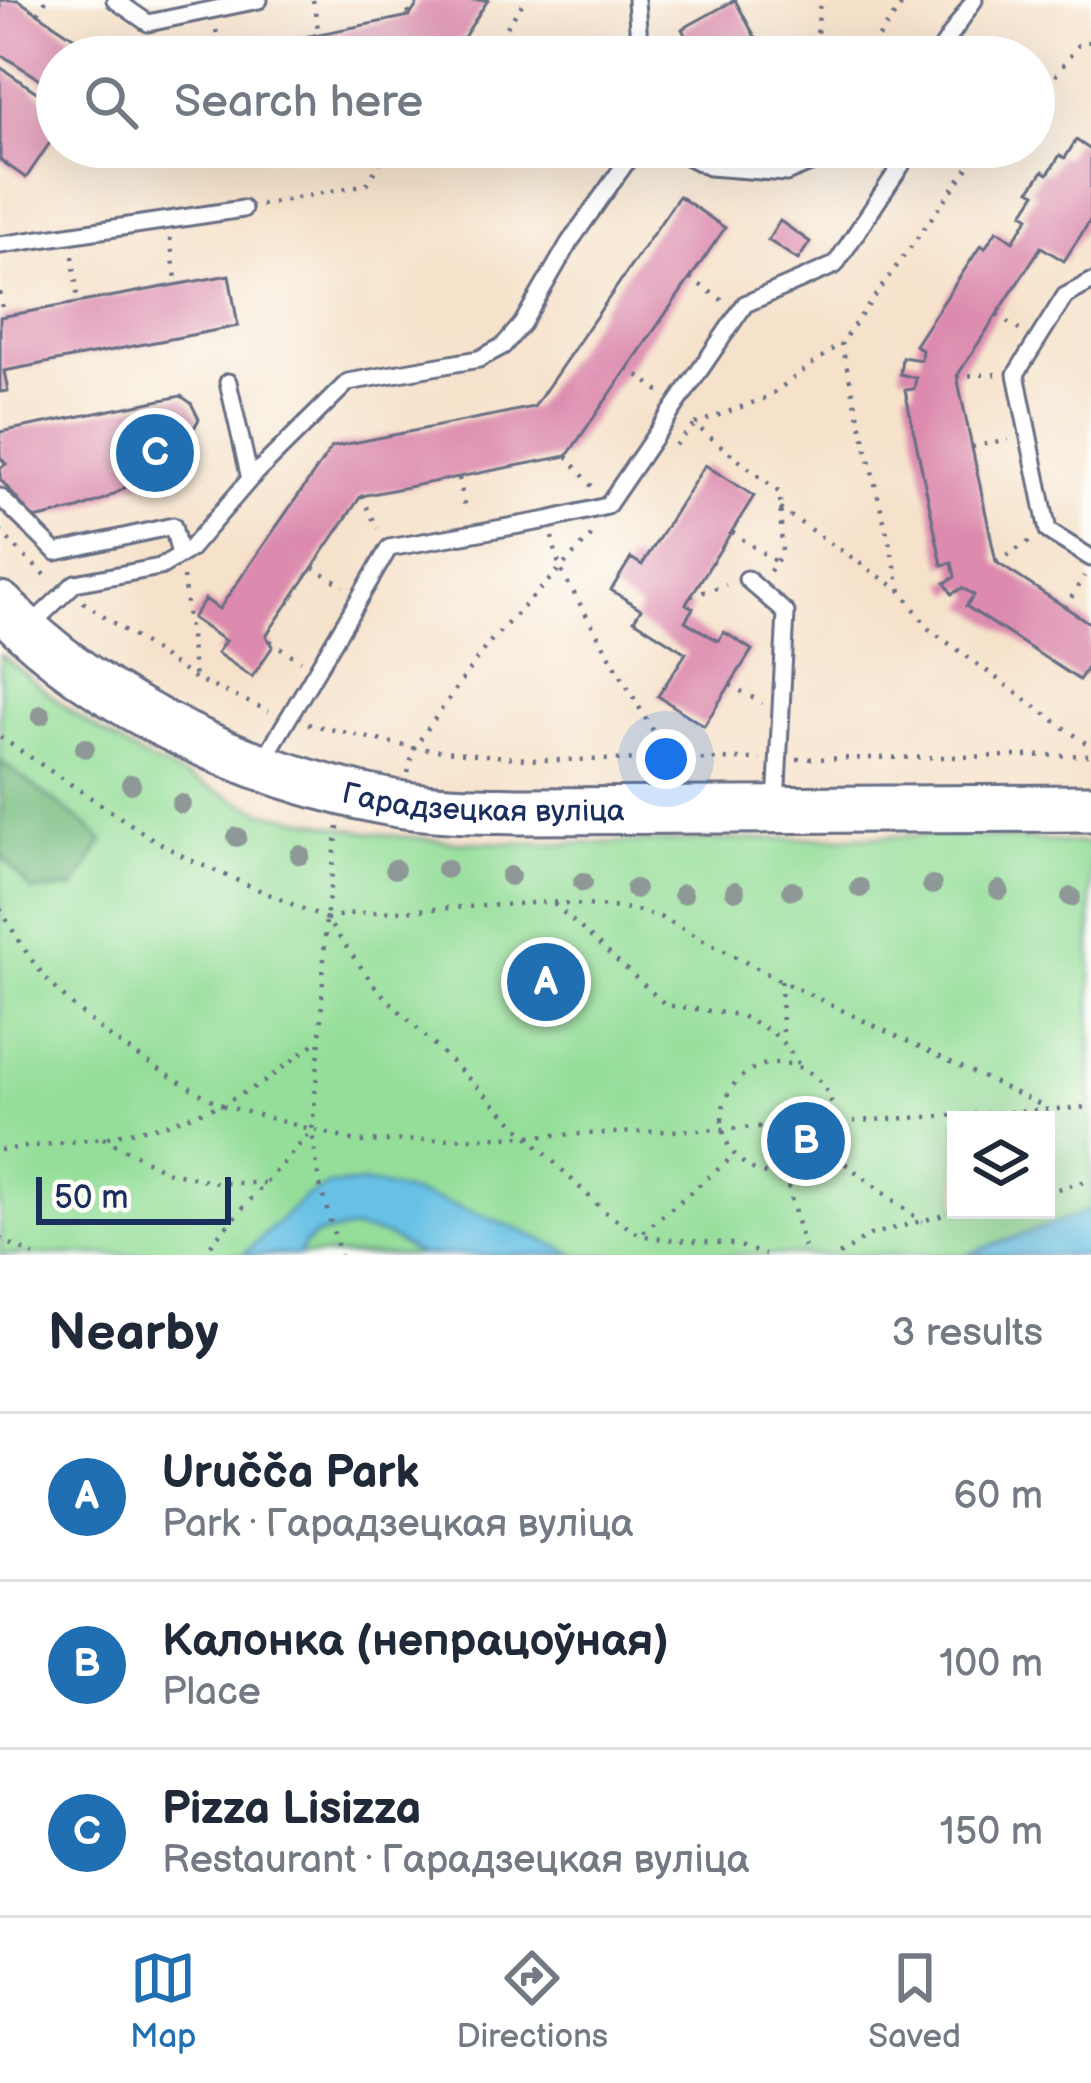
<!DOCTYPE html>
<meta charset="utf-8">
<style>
:root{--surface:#fff;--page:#f2f2f3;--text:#1f2937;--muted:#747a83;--line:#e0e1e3;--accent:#1f6fb2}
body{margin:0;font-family:"Balsamiq Sans",sans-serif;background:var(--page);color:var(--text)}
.controls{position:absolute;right:36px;bottom:36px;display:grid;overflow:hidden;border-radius:0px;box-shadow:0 12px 48px #0002}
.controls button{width:108px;height:108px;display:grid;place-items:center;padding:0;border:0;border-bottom:3px solid var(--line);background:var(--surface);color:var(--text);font:60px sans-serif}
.scale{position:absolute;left:36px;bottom:30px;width:195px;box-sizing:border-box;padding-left:12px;border:6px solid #1b2f5e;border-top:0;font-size:33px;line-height:42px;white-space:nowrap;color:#1b2f5e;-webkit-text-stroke:9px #fdfcf7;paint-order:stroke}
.you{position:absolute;left:666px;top:759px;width:42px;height:42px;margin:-30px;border:9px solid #fff;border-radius:50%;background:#1a73e8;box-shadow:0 0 0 18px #1a73e833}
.badge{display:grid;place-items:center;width:78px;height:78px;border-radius:50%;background:var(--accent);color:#fff;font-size:39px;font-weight:700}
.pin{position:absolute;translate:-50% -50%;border:6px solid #fff;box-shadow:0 3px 12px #0006}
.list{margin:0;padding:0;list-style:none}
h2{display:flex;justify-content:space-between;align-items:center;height:156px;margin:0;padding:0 48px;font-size:51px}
h2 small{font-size:39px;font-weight:400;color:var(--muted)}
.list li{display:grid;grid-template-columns:78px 1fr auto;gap:36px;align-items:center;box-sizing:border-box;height:168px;padding:0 48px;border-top:3px solid var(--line)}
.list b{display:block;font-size:45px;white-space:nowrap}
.list p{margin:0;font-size:39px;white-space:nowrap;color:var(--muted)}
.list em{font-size:39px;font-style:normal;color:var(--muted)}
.icon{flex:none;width:66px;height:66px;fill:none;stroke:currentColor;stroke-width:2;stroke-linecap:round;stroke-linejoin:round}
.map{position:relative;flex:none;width:1091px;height:1255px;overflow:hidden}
.search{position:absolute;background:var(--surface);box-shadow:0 12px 48px #0002;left:36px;right:36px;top:36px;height:132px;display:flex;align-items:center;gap:30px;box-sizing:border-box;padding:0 42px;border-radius:66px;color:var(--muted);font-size:45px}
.sheet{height:660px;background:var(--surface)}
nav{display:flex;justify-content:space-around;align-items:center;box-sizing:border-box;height:168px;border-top:3px solid var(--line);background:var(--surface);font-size:33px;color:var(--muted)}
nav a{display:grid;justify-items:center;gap:6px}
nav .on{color:var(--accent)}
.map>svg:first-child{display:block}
.green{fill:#94de99;stroke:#58867c;stroke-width:3;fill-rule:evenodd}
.forest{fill:#77bd81;stroke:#497670;stroke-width:3}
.water{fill:#68c1e5;stroke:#4278a2;stroke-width:3}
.building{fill:#dc8aad}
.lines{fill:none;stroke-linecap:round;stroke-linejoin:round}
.lane-casing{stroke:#686e84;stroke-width:21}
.secondary-casing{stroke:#686e84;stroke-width:51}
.path{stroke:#686e84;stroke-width:4.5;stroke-dasharray:3 9;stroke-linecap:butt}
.lane{stroke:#fff;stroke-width:15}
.secondary{stroke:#fff;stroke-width:45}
.tree{fill:#8e9897}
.labels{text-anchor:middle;stroke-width:12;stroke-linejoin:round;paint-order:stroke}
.street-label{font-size:30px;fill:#1b2f5e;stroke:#fdfcf7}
</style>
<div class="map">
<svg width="1091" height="1255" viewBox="0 0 1091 1255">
<rect width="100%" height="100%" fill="#fdfcf7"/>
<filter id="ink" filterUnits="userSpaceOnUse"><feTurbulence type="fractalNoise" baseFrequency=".00833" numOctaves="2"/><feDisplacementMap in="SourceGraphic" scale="24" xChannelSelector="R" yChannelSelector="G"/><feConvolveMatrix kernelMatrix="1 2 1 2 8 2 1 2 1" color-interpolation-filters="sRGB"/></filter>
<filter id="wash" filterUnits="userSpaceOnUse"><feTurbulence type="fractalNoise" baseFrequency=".004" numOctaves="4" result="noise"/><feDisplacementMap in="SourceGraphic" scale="48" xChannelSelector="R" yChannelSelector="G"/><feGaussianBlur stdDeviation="2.7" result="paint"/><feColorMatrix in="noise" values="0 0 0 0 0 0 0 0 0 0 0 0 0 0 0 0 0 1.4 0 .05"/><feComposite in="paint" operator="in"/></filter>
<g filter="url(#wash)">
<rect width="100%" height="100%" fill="#f6e2cb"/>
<path class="green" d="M0,654L78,717L142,757L263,812L371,833L455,842L565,844L947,835L1091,844V1255H0ZM956,1120H1046V1210H956Z"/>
<path class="forest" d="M0,761L85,824L103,841L74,888L32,891L0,854Z"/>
<path class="water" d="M365,1183C438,1195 509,1224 576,1255H420L385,1235L355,1229L317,1234L304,1245L299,1255H243L305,1197L329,1185Z
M1091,1210V1255H965Z"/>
<g id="blocks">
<path class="building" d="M0,0H18L103,57H57V90L0,54Z
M420,0H488L451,57H213V55L410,16Z
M735,0L766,57H697L682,29Z
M0,67L57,106V132L26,178L0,160Z
M1076,140L1091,150V219L1064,261L1041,247L957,376L996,562L1091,624V662L1079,680L966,606L974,595L962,588L952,594L945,583L955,577L952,563L942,565L905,390L914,389L916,378L900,374L902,357L921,360L922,350L915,345L981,245L985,248L997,230L1013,241L1029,217L1023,213L1036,193L1030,190L1043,171L1048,174L1060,155L1065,158Z
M679,196L725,228L567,456L361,496L266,636L273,646L252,677L217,653L225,641L192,618L205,599L219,609L332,447L534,407Z
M780,221L810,242L798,260L768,240Z
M229,275L238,326L4,371L8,391L0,392V317Z
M181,396L191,403L199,419L189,437L174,451L179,478L128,486L107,498L78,509L34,519L0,479V468L6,464L0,457V432Z
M705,465L754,496L686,604L693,608L685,621L718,641L724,632L752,650L704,726L658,696L686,653L634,620L641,609L611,590L631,558L642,565Z"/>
</g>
</g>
<g filter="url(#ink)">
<use href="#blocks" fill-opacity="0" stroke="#686e84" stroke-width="3"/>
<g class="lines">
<g class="lane-casing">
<path id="lane" d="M115,0L148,23L259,0
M636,0L640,57
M827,52L830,57
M936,57L974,0
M669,147L709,167L786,173L815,161L830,147
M0,245L243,209
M1091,282L1065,296L1016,374L1048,531L1091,558
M228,382L250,479
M0,497L56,552L173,526L180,555
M747,579L786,613L776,805
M31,625L75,583L160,567L190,549L250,479L348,382L479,359L503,346L522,324L569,243L637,147
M263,761L389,548L548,520L607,506L745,304L835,265L902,164"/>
</g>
<g class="secondary-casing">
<g id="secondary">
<path id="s1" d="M0,605C102,710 255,778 398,804C438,810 478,810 518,811L1091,808"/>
</g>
</g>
<path class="path" d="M313,0L319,34
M404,0L410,16
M38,13L46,0
M216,30L221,53
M133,57L140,40
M487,57L525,0
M777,57L817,35L820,0
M865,57L905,0
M1034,105L1078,45L1091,41
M920,161L979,149
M261,205L367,184L389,147
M170,238L177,285
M73,256L78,304
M690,278L725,302
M0,292L3,317
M997,315L1022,332
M628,368L662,393
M957,376L999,374
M695,424L768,397L841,343
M675,445L695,425L780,493L782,553L768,574
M972,447L1008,439
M567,456L594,489
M459,478L466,513
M361,496L378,528
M780,509L901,591L929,629L1091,747
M0,531L29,561L49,578
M732,532L776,562
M552,537L560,569L678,775
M996,562L1032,540
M313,567L344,586
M183,577L195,679
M901,591L841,343L983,147
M691,596L726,585
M83,602L195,679L269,711
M1065,608L1084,576
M270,641L301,661
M730,685L762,703
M308,724L414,748L537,760L761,759
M0,737L148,836L188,859L326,919L377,989L605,1212L640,1235L662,1239L734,1244L765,1255
M797,759L1091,755
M408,773L414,748L487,645L594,533
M338,827L326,919L320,1039L312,1131L320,1185L340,1255
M554,904L666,1005L739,1015L772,1032L788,1048L800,1067
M0,909C13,930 25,953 41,972C91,1032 155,1068 221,1105L264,1082L320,1039
M326,919L347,914L551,902L633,909L662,918L781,981L1047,1108
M781,981L782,1041
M722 1119a56 56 0 1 1 112 0a56 56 0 1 1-112 0Z
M103,1138L166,1171L217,1183H266
M826,1149L922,1222
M0,1150L103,1138L167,1124L221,1105L359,1142L723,1129L1091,1107
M785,1175L806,1255
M1046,1192L1091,1180
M643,1232L735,1155
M0,1239L34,1255
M204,1255L216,1238L312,1131
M839,1255L870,1235L962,1210"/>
<use href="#lane" class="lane"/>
<use href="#secondary" class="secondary"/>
</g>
<g class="tree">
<circle cx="41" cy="715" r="10"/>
<circle cx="85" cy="748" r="10"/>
<circle cx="131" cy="784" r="10"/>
<circle cx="181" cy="804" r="10"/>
<circle cx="237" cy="837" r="10"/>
<circle cx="300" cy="855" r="10"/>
<circle cx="395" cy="869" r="10"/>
<circle cx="446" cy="869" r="10"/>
<circle cx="510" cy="876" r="10"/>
<circle cx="583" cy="882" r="10"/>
<circle cx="932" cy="885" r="10"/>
<circle cx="860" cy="888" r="10"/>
<circle cx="635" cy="889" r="10"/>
<circle cx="792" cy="890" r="10"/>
<circle cx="999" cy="890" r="10"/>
<circle cx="735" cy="891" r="10"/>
<circle cx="683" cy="894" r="10"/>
<circle cx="1071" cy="897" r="10"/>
</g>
</g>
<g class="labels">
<g class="street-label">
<text dy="10" stroke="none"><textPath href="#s1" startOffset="537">Гарадзецкая вуліца</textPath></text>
</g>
</g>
</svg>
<div class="controls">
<button><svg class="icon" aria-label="layers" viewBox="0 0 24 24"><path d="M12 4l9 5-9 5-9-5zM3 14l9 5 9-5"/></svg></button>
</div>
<div class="scale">50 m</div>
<div class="you"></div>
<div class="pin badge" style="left:546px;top:982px">A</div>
<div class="pin badge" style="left:806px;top:1141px">B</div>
<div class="pin badge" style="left:155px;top:453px">C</div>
<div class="search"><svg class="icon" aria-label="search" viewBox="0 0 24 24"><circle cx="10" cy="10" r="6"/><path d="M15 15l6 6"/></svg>Search here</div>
</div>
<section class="sheet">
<h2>Nearby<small>3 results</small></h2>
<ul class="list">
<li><span class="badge">A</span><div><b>Uručča Park</b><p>Park · Гарадзецкая вуліца</p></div><em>60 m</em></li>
<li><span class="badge">B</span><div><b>Калонка (непрацоўная)</b><p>Place</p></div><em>100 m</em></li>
<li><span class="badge">C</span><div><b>Pizza Lisizza</b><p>Restaurant · Гарадзецкая вуліца</p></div><em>150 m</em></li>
</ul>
</section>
<nav>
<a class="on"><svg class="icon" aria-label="map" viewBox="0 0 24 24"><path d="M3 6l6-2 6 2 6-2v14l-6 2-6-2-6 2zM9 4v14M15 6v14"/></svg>Map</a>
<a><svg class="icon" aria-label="directions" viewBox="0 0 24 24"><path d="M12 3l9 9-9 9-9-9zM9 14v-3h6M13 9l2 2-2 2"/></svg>Directions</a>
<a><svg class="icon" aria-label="saved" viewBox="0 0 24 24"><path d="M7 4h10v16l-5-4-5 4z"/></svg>Saved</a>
</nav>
